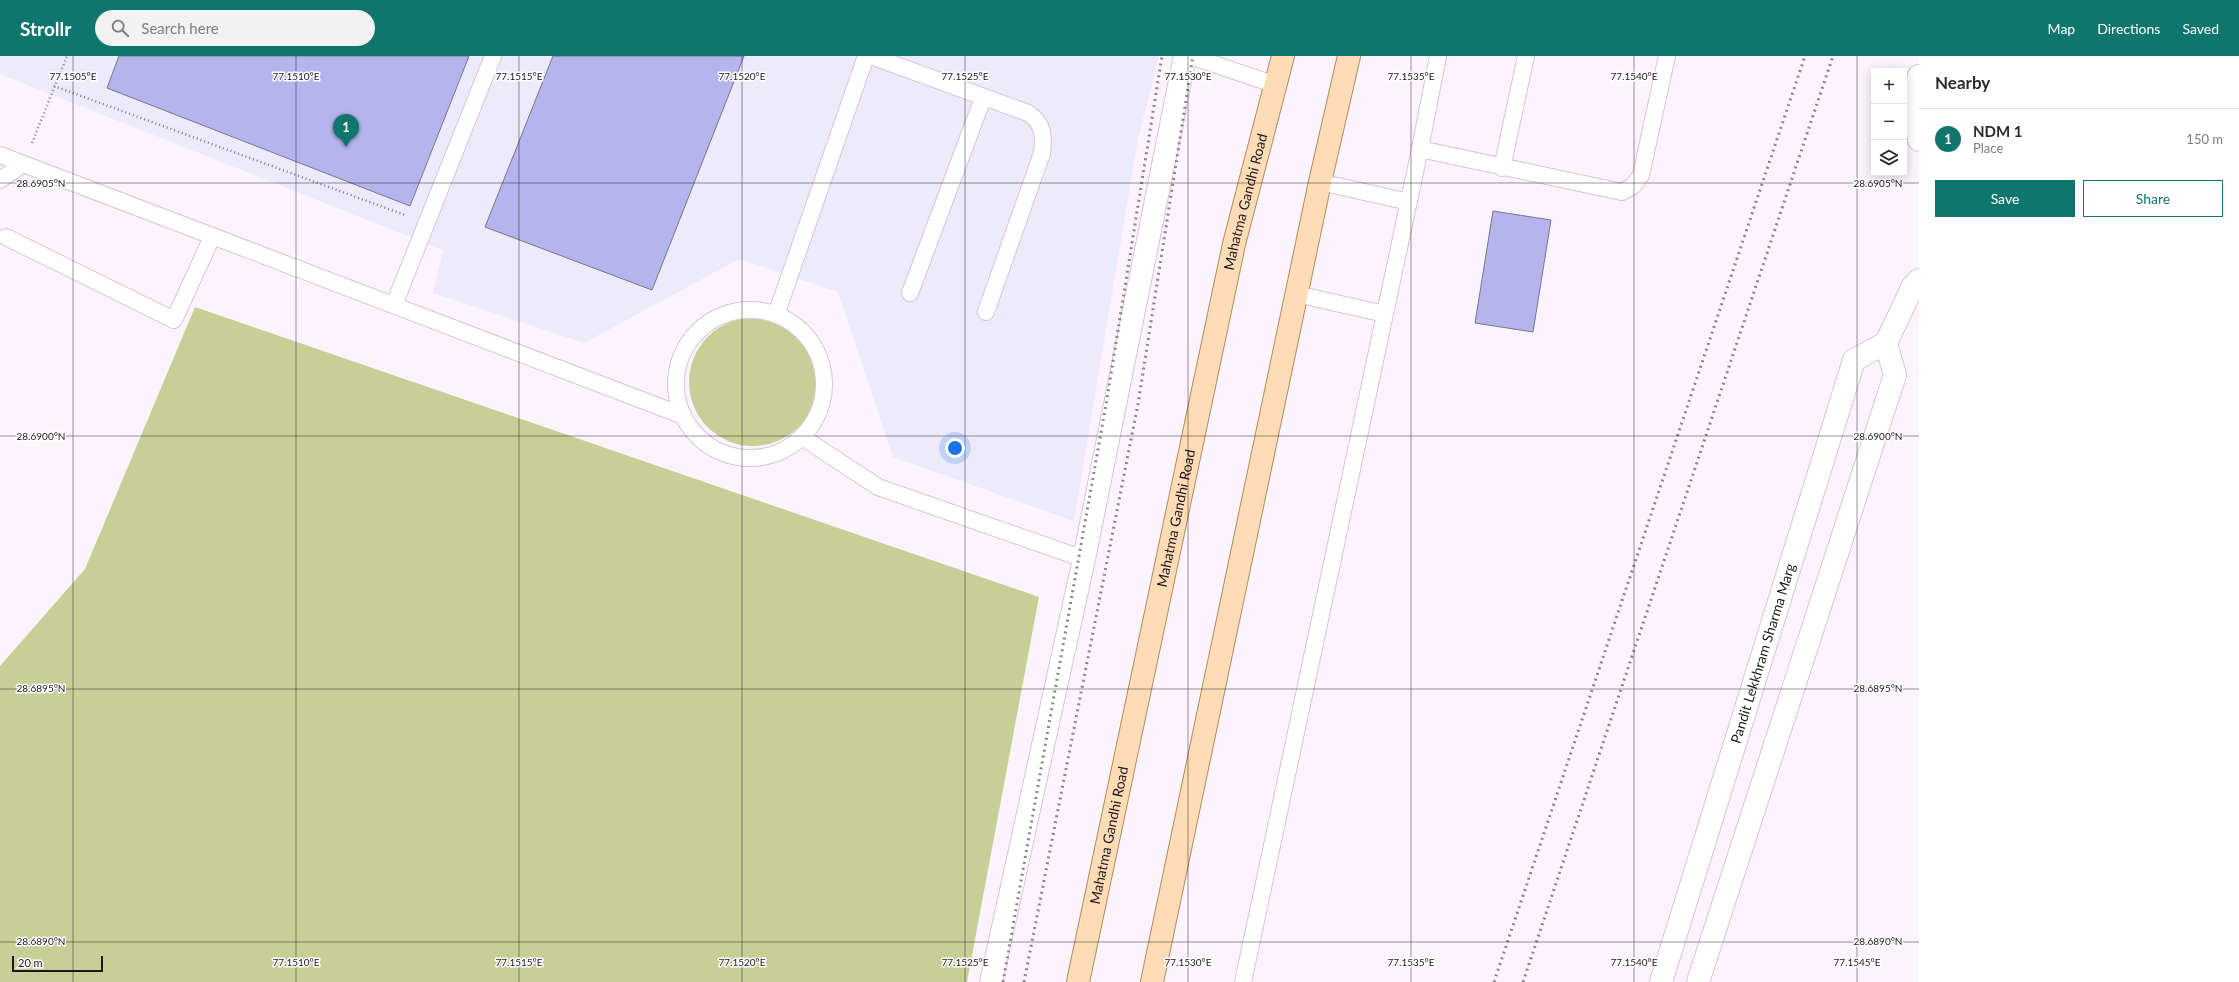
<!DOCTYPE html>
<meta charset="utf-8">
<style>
:root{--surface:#fff;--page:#f2f2f3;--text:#2b2b33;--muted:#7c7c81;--line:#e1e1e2;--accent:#0f766e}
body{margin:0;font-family:Lato,sans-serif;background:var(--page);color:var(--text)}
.controls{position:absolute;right:12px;top:12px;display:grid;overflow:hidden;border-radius:0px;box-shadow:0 2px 10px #0003}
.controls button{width:36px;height:36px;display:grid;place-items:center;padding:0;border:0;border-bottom:1px solid var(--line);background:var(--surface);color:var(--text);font:20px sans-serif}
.scale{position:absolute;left:12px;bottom:10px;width:91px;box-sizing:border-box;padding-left:4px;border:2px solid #1c151c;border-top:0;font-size:11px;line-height:14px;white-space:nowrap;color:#1c151c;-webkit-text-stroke:3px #fff;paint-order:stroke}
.you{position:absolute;left:955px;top:392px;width:14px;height:14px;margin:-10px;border:3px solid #fff;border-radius:50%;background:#1a73e8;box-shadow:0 0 0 6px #1a73e833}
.badge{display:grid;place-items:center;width:26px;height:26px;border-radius:50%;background:var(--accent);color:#fff;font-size:13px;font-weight:700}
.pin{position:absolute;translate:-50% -33px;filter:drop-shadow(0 1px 2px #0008)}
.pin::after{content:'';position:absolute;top:21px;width:14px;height:12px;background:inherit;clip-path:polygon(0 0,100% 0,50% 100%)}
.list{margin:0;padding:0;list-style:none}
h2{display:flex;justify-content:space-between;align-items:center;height:52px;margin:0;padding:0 16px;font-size:17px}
h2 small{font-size:13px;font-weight:400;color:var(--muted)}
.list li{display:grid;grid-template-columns:26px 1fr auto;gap:12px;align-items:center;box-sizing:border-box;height:60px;padding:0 16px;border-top:1px solid var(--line)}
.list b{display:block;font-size:15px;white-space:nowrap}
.list p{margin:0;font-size:13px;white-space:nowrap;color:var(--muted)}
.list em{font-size:13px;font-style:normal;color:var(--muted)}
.actions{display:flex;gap:8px;padding:12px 16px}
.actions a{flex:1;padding:9px 0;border:1px solid var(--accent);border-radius:0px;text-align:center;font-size:14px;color:var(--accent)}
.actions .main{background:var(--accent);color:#fff}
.icon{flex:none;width:22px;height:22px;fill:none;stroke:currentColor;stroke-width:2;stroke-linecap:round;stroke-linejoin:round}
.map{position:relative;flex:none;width:1919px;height:926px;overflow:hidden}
header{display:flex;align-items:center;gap:24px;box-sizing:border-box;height:56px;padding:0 20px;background:var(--accent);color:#fff}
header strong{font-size:19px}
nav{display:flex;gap:22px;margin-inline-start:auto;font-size:14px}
.search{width:280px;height:36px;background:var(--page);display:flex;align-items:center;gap:10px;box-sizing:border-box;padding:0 14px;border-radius:22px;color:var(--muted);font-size:15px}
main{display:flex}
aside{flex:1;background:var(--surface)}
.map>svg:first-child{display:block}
.commercial{fill:#edeafc}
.green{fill:#c7cf96}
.building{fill:#b6b4ed;stroke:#76758e}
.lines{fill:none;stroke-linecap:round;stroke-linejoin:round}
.lane-casing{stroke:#d8c3d8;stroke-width:18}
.street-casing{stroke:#d8c3d8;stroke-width:24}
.secondary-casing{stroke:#d8c3d8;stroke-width:24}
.primary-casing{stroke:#af8960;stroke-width:24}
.path{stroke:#827b82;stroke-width:2.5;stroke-dasharray:1 3;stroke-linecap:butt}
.lane{stroke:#fff;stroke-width:16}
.street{stroke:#fff;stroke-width:22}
.secondary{stroke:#fff;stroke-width:22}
.primary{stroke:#feddb6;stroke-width:22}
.rail{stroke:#8b848b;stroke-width:3;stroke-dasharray:2 4;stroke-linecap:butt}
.ticks{fill:none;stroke:#1c151c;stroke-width:1;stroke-opacity:0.45}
.labels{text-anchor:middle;stroke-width:3;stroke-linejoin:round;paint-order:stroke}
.street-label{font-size:14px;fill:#1c151c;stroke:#fff}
.ticks-label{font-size:10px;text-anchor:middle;fill:#1c151c;stroke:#fff;stroke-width:3;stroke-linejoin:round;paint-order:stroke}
</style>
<header>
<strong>Strollr</strong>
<div class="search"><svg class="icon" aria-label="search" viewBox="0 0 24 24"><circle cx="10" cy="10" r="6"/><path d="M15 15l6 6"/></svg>Search here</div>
<nav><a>Map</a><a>Directions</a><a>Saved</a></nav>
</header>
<main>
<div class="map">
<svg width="1919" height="926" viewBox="0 0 1919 926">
<rect width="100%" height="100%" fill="#fcf4fc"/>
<path class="commercial" d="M0,0H1159L1138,83L1074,465L893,401L838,236L739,203L584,287L433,237L443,194L0,18Z"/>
<path class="green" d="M195,251L1039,541L967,926H0V610L85,513Z
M689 326a64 64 0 1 1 128 0a64 64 0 1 1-128 0Z"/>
<path class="building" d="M119,0H469L410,150L107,32Z
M553,0H744L652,234L485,171Z
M1493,155L1551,164L1533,276L1475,267Z"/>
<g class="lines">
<g class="lane-casing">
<path id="lane" d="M871,0L1028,57C1044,68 1044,80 1042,97L986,256
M1190,0L1276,29
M1420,93L1622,136L1633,130L1641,119L1667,0
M0,99L681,359
M1502,112L1526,0
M0,124L23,108
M1320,126L1409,146
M6,181L174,264L212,181
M910,237L983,42
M1296,238L1385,258
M394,249L493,0
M676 328a74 74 0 1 1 148 0a74 74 0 1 1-148 0Z
M776,259L866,0
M802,381L878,431L1084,503
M1243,926L1420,93L1438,0"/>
</g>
<g class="street-casing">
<path id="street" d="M1919,20L1913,39L1919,84
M991,926L1084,503L1185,0"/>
</g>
<g class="secondary-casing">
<g id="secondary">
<path id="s1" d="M1661,926L1854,304L1886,287L1913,230L1919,224"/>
<path d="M1698,926L1895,319L1886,287"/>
</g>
</g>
<g class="primary-casing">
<g id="primary">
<path id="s2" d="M1078,926L1234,188L1283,0"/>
<path d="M1152,926L1320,126L1349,0"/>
</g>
</g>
<path class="path" d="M54,30L405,159
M32,87L67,0"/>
<use href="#lane" class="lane"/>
<use href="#street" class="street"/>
<use href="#secondary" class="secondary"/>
<use href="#primary" class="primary"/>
<path class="rail" d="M1003,926L1107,343L1162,0
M1024,926L1138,348L1193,0
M1494,926L1805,0
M1523,926L1833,0"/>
</g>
<path class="ticks" d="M73,0V926M296,0V926M519,0V926M742,0V926M965,0V926M1188,0V926M1411,0V926M1634,0V926M1857,0V926M0,127H1919M0,380H1919M0,633H1919M0,886H1919"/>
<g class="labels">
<g class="street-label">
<text dy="5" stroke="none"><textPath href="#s2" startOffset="798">Mahatma Gandhi Road</textPath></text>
<text dy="5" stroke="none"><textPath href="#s2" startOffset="474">Mahatma Gandhi Road</textPath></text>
<text dy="5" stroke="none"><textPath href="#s1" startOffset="344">Pandit Lekkhram Sharma Marg</textPath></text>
<text dy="5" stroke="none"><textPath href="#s2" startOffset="150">Mahatma Gandhi Road</textPath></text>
</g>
</g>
<g class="ticks-label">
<text x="73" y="24">77.1505°E</text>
<text x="296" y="24">77.1510°E</text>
<text x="519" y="24">77.1515°E</text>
<text x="742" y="24">77.1520°E</text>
<text x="965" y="24">77.1525°E</text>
<text x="1188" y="24">77.1530°E</text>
<text x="1411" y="24">77.1535°E</text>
<text x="1634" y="24">77.1540°E</text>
<text x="41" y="131">28.6905°N</text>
<text x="1878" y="131">28.6905°N</text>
<text x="41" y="384">28.6900°N</text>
<text x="1878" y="384">28.6900°N</text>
<text x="41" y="636">28.6895°N</text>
<text x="1878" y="636">28.6895°N</text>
<text x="41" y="889">28.6890°N</text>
<text x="1878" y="889">28.6890°N</text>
<text x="296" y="910">77.1510°E</text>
<text x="519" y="910">77.1515°E</text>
<text x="742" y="910">77.1520°E</text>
<text x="965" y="910">77.1525°E</text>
<text x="1188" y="910">77.1530°E</text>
<text x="1411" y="910">77.1535°E</text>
<text x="1634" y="910">77.1540°E</text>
<text x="1857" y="910">77.1545°E</text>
</g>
</svg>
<div class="controls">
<button>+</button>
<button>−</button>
<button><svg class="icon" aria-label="layers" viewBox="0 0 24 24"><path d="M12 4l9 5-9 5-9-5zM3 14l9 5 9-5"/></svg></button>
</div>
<div class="scale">20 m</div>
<div class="you"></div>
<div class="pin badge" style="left:346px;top:91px">1</div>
</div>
<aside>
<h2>Nearby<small></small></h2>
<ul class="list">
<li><span class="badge">1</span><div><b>NDM 1</b><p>Place</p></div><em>150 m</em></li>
</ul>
<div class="actions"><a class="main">Save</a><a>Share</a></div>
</aside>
</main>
